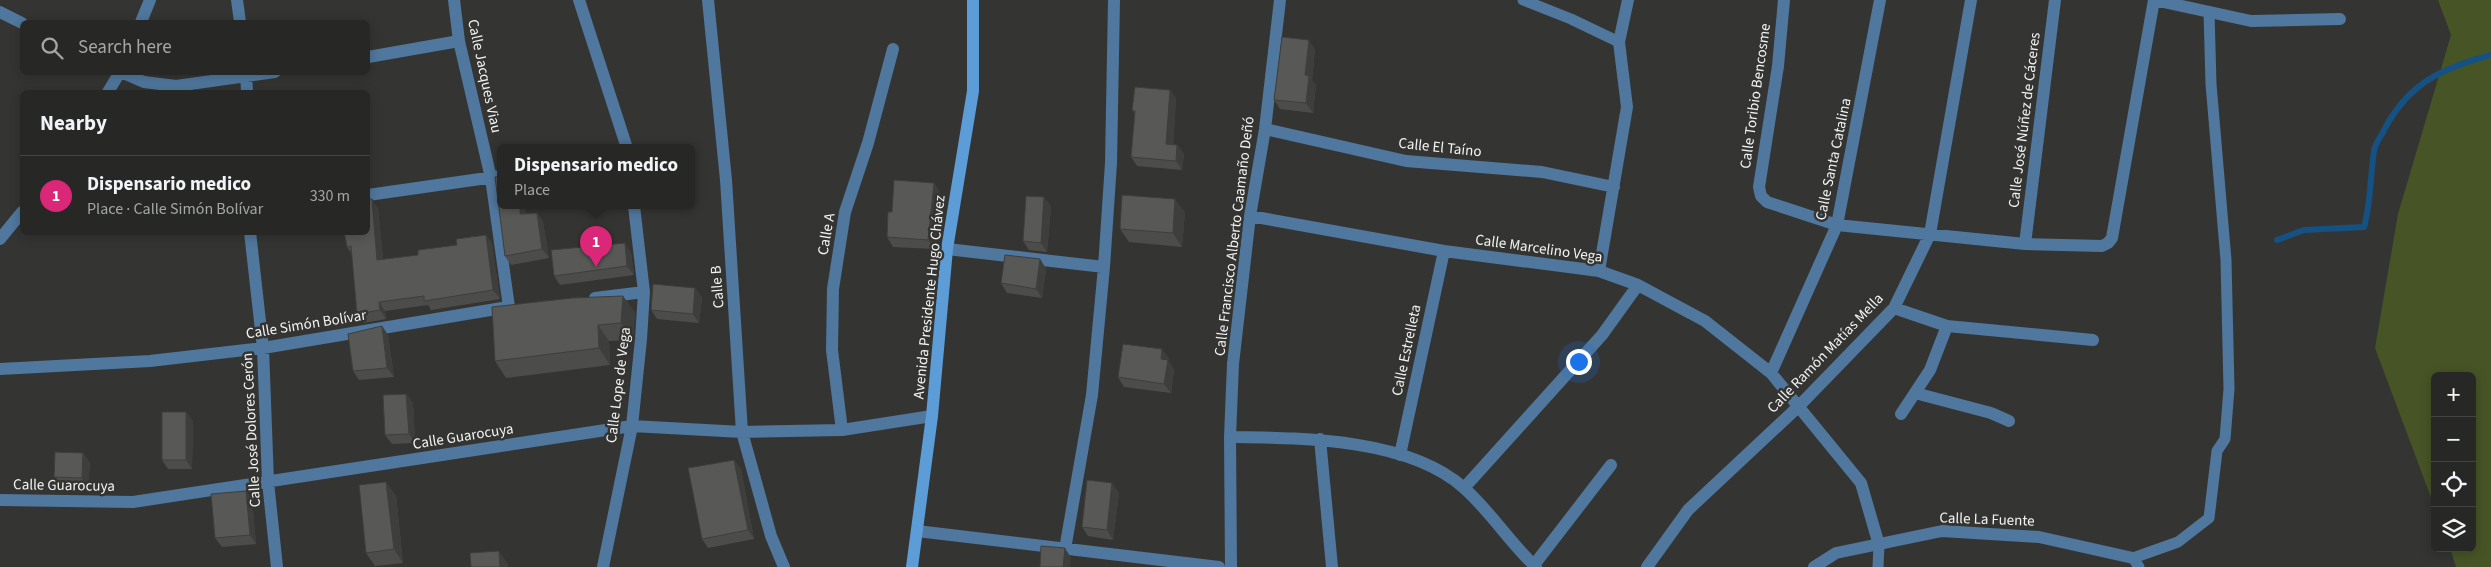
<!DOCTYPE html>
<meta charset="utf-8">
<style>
:root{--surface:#272826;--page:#333432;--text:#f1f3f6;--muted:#a4a6a7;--line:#434443;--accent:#db2777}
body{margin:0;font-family:"Source Sans 3",sans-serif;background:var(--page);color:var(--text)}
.controls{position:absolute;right:15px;bottom:15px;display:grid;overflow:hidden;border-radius:8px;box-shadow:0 2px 12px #0003}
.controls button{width:45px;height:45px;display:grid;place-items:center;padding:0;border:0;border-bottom:1px solid var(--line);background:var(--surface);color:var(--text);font:25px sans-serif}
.you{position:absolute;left:1578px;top:361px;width:18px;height:18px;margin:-12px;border:4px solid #fff;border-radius:50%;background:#1a73e8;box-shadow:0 0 0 8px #1a73e833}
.badge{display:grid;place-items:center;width:32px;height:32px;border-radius:50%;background:var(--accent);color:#fff;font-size:16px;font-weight:700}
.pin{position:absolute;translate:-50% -41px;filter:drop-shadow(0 1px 2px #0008)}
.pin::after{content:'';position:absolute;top:26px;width:18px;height:15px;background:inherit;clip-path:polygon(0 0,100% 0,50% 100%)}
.popup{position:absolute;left:497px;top:144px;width:198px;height:65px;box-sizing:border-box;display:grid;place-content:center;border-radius:8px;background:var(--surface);filter:drop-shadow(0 1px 4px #0005);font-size:16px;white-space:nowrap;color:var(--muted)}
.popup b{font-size:19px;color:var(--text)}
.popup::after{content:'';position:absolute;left:50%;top:100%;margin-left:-10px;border:10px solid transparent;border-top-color:var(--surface)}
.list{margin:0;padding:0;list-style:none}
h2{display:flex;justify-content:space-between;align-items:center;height:65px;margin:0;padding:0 20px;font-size:21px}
h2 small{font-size:16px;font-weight:400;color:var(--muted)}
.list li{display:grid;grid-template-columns:32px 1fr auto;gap:15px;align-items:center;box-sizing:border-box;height:80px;padding:0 20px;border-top:1px solid var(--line)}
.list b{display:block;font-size:19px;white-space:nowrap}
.list p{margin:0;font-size:16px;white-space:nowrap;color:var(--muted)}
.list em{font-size:16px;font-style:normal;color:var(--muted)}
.icon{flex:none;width:28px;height:28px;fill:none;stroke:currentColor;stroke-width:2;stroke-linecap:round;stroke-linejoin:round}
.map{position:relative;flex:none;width:2491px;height:567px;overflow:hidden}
.search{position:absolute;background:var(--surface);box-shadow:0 2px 12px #0003;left:20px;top:20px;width:350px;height:55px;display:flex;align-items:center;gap:12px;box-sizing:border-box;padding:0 18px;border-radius:8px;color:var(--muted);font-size:19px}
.panel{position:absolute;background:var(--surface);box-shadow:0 2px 12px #0003;left:20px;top:90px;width:350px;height:145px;border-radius:8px}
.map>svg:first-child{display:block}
.green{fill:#465426}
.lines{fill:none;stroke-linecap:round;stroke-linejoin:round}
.stream{stroke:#155283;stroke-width:6}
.service{stroke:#50779d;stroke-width:11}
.minor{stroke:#50779d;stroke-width:12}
.secondary{stroke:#5c9cd7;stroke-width:12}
.wall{fill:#4c4d4a}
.shaded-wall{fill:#3e3e3c}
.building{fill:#585956;stroke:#3e3e3c}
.labels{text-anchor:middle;stroke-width:5;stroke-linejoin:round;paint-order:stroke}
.street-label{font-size:15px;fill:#f3f4f2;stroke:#343532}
</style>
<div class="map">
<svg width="2491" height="567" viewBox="0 0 2491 567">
<rect width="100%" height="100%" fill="#343532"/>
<path class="green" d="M2438,0H2491V567H2456L2450,548H2472V376H2435V508L2375,348L2398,214L2451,35Z"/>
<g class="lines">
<path class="stream" d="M2277,240L2304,230L2364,227C2371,202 2370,177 2374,151C2375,143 2382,135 2385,128C2410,82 2443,68 2491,55"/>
<path class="service" d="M1523,0L1571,19L1619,42
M1878,567L1879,545
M2139,567L2133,558L2178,542L2209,518L2217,451L2225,439L2229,389L2226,260L2211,84L2209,12"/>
<path class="minor" d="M237,0L240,22
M454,0L459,41L491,178L509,307
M579,0L627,148
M708,0L726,180L742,432L771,536L784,567
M1784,0L1778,66L1759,187L1761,196L1767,202L1837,225L2025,244L2102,246L2108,243L2112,238L2154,0
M2154,0L2251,21L2340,19
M0,12L22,23
M141,22L150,0
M368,57L459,41
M121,72L144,82L176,86L275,72
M246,72L247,92
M108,92L120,72
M1265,129L1406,161L1542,172L1614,187
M368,195L501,176
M1250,216L1444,251L1599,271L1638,285L1705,321L1771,373L1861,483L1879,545
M250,232L263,348L268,482L277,567
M0,239L22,212
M2025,244L2055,0
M947,249L1104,267
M1599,271L1627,107L1619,42L1628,0
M595,298L644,292
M1894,308L1947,326L2093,340
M0,369L150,361L263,348L508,307
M1771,373L1837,225L1880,0
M1915,393L1991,413L2009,421
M1901,414L1930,370L1947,326
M842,430L832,350L833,289L845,212L868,143L893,49
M1230,437C1301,438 1408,438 1464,488C1491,512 1510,543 1536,567
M1320,439L1332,567
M1400,455L1444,251
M1464,488L1602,335L1638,285
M0,500L133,502L632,426L742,432L842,430L932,416
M917,531L1219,567
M1065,549L1092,395L1104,267L1111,163L1114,0
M1534,565L1611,465
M603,567L632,426L641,339L644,292L634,206
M1231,567L1230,437L1233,364L1250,216L1265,129L1280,0
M1647,567L1688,510L1799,406L1894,308L1930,234L1971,0
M1814,567L1836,553L1942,531L2039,537L2133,558"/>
<path class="secondary" d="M912,567L932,416L947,249L973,91V0"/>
</g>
<path class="wall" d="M1315,49L1312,80L1316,85L1313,113L1280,109L1274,100Z
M1170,90L1176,99L1173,144L1177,145L1184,154L1182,170L1137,166L1131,157L1135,114L1132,110Z
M934,183L940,192L935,249L893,247L887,237L892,212Z
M1051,206L1047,252L1029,250L1023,241Z
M378,208L383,259L418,255L457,245L486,235L492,244L500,299L431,310L428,305L385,311L386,319L363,323L357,314L352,254L347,247Z
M1185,212L1182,247L1129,242L1120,229Z
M526,213H537L543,222L549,258L511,265L505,256Z
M631,253L634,275L560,285L554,276Z
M1040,259L1046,269L1042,298L1007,293L1001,283Z
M702,297L699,323L657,319L651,310Z
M635,312L633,340L609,341L610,365L506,378L495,361Z
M382,326L388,335L394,377L359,380L353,371Z
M1169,358L1168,361L1174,369L1171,393L1124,387L1118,377Z
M406,394L413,403L415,443L392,444L385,435Z
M186,412L193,421L192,469H168L162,460Z
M734,460L741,469L754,539L708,548L702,539Z
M90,462L88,488L61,486L54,477Z
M1112,483L1119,493L1113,540L1088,536L1082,527Z
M396,495L403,563L375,566L366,553Z
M252,500L256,544L222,547L215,538Z"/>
<path class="shaded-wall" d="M1309,40L1315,49L1312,80L1316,85L1313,113L1306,103L1305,75Z
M1170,90L1176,99L1173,153L1166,144Z
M1177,145L1184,154L1182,170L1176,161Z
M934,183L940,192L935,249L928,240Z
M1044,197L1051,206L1047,252L1041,243Z
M372,199L378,208L384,269L377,260Z
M1175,199L1185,212L1182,247L1173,233Z
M520,206H525L527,223L520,214Z
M537,213L543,222L549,258L542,249Z
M486,235L492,244L500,299L493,290Z
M625,243L631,253L634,275L627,266Z
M1040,259L1046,269L1042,298L1036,289Z
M695,288L702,297L699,323L693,314Z
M623,296L635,312L633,340L621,323Z
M379,302L385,311L386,319L380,310Z
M598,325L609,341L610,365L599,348Z
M382,326L388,335L394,377L387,368Z
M1162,349L1169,358L1168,361L1174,369L1171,393L1164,384L1161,359Z
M406,394L413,403L415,443L409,434Z
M186,412L193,421L192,469L186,460Z
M83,453L90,462L88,488L82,478Z
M734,460L741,469L754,539L748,530Z
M386,482L396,495L403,563L394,549Z
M1112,483L1119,493L1113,540L1107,530Z
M246,491L252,500L256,544L250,535Z
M1065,548L1071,558L1070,567H1063Z
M499,551L508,564V567H500Z"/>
<path class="building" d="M1282,37L1309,40L1305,75L1309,76L1306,103L1274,100Z
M1135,87L1170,90L1166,144L1177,145L1176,161L1131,157L1135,111L1132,110Z
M501,176V206H520V214L537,213L542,249L505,256L495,177Z
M894,180L934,183L928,240L887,237L888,212H892Z
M1122,195L1175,199L1173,233L1120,229Z
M1026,196L1044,197L1041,243L1023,241Z
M368,199H372L377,260L418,255V250L457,245L456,239L486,235L493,290L424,301V296L379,302L380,310L357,314L351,246L347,247L344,232H368Z
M625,243L627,266L554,276L551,250Z
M1005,255L1040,259L1036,289L1001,283Z
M653,284L695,288L693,314L651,310Z
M623,296L621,323L598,325L599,348L495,361L492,307L572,298Z
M382,326L387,368L353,371L348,334Z
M1123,344L1162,349L1161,359L1168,360L1164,384L1118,377Z
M406,394L409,434L385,435L383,395Z
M162,412H186V460H162Z
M55,452L83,453L82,478L54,477Z
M734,460L748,530L702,539L688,468Z
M1087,480L1112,483L1107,530L1082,527Z
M386,482L394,549L366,553L359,485Z
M246,491L250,535L215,538L211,494Z
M1041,546L1065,548L1063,567H1040Z
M499,551L500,567H471L470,553Z"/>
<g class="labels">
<g class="street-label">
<text transform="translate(485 76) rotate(78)" y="5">Calle Jacques Viau</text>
<text transform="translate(1755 96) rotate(-82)" y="5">Calle Toribio Bencosme</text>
<text transform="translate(2024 120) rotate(-83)" y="5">Calle José Núñez de Cáceres</text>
<text transform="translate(1440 147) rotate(6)" y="5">Calle El Taíno</text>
<text transform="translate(1833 159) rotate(-78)" y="5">Calle Santa Catalina</text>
<text transform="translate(826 234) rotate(-80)" y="5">Calle A</text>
<text transform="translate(1234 236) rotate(-83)" y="5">Calle Francisco Alberto Caamaño Deñó</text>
<text transform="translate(1539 248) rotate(8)" y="5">Calle Marcelino Vega</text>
<text transform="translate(717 287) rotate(-94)" y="5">Calle B</text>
<text transform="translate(929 297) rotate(-84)" y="5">Avenida Presidente Hugo Chávez</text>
<text transform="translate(306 324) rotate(-9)" y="5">Calle Simón Bolívar</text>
<text transform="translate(1406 350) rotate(-78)" y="5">Calle Estrelleta</text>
<text transform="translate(1825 353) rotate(-46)" y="5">Calle Ramón Matías Mella</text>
<text transform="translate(618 385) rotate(-83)" y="5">Calle Lope de Vega</text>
<text transform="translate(251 430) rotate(-93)" y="5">Calle José Dolores Cerón</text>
<text transform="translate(463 436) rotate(-9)" y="5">Calle Guarocuya</text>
<text transform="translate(64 485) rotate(1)" y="5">Calle Guarocuya</text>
<text transform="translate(1987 519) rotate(2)" y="5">Calle La Fuente</text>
</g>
</g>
</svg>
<div class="controls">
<button>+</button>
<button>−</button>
<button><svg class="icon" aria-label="locate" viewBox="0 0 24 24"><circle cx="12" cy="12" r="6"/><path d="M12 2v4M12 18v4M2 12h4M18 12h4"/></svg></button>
<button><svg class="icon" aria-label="layers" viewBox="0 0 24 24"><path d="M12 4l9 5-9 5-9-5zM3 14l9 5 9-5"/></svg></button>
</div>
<div class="you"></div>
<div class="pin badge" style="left:596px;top:267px">1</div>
<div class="popup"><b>Dispensario medico</b>Place</div>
<div class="search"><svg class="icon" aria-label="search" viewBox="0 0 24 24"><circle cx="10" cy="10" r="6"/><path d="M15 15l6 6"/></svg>Search here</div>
<section class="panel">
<h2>Nearby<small></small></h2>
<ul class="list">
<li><span class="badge">1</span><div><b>Dispensario medico</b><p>Place · Calle Simón Bolívar</p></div><em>330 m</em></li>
</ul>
</section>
</div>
